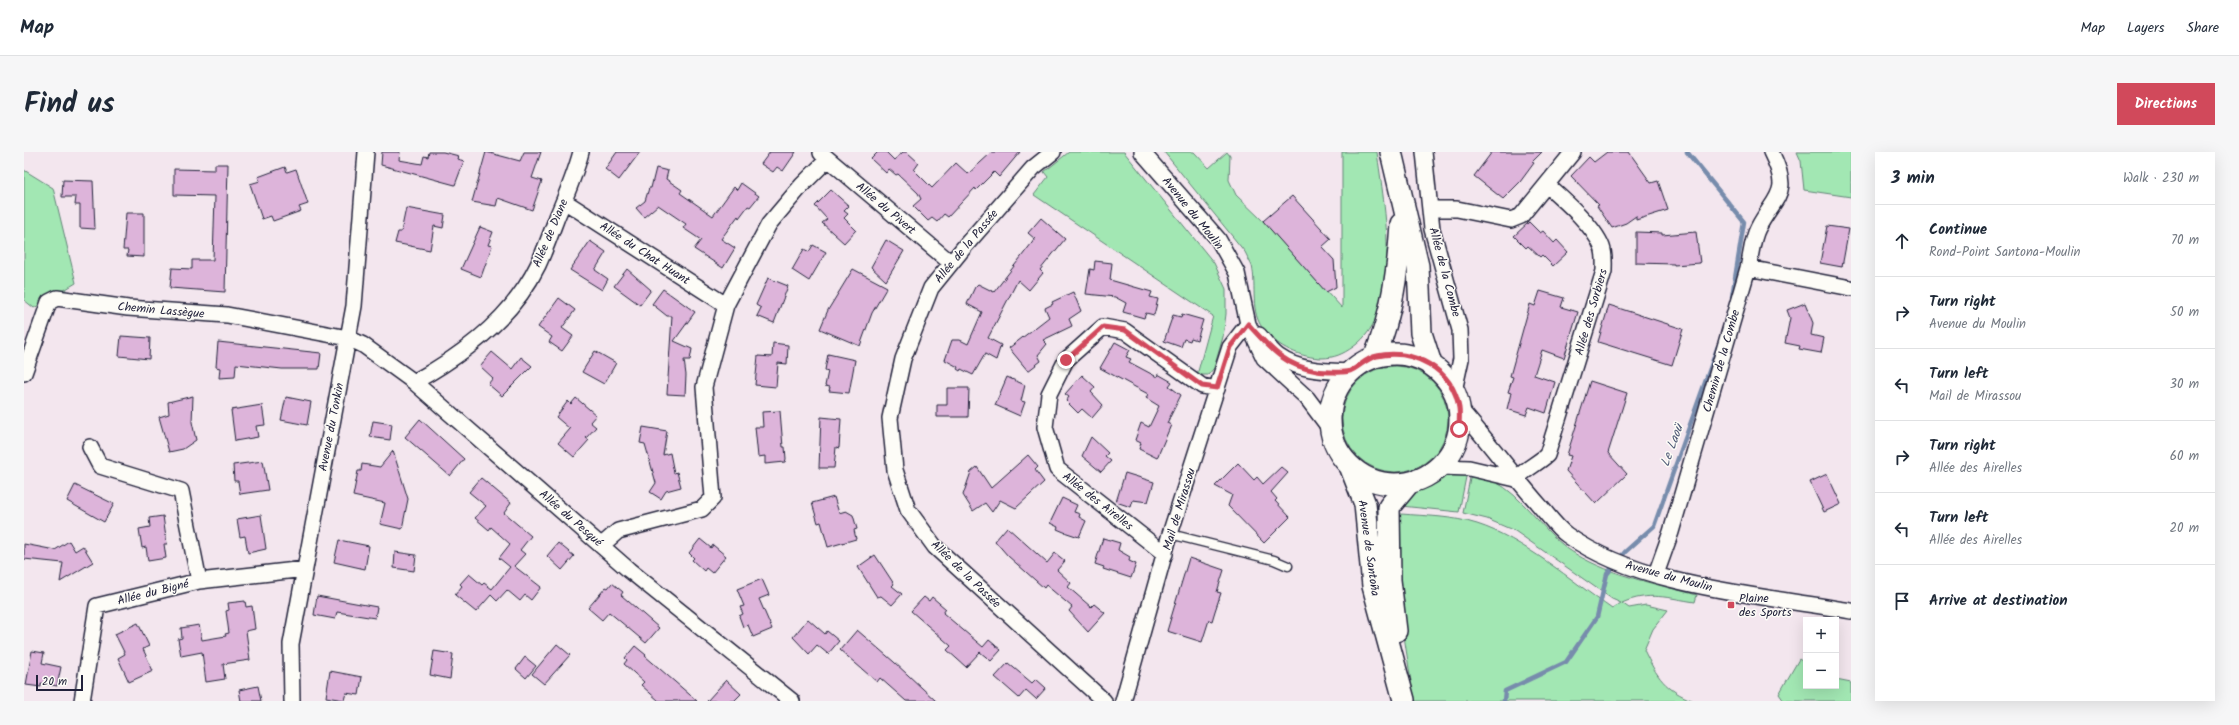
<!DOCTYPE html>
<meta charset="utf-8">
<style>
:root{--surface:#fff;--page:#f6f6f7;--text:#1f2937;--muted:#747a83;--line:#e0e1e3;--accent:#d1495b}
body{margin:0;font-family:Kalam,sans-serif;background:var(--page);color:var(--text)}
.controls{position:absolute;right:12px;bottom:12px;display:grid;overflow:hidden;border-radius:0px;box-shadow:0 4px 16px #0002}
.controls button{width:36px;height:36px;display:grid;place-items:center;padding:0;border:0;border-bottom:1px solid var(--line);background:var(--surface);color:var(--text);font:20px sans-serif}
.scale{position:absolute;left:12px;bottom:10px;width:47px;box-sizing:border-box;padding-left:4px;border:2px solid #22223b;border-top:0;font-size:11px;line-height:14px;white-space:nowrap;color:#22223b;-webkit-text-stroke:3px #fdfcf7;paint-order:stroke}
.stop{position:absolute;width:12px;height:12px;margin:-9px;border:3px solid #d1495b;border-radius:50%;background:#fff}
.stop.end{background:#d1495b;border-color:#fff;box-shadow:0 1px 4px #0008}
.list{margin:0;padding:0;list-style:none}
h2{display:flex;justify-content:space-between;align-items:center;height:52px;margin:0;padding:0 16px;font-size:17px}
h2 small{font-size:13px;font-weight:400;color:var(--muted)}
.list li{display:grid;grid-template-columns:26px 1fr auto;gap:12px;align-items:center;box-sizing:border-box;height:72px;padding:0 16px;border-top:1px solid var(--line)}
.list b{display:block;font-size:15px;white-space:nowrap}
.list p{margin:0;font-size:13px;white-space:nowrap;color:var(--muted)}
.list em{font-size:13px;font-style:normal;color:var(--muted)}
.icon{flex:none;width:22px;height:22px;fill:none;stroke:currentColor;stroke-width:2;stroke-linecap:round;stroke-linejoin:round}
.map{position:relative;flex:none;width:1827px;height:549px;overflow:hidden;border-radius:0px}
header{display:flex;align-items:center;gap:24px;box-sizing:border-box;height:56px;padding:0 20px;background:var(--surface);border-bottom:1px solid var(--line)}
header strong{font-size:19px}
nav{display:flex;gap:22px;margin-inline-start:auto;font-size:14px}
.intro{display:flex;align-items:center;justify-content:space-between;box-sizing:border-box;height:96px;padding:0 24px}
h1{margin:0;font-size:28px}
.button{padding:10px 18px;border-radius:0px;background:var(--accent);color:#fff;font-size:14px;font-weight:700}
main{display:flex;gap:24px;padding:0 24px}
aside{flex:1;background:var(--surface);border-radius:0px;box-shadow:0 4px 16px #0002}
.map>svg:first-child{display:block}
.green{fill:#a2e7b3;stroke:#628477}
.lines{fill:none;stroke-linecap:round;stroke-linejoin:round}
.stream{stroke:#778cac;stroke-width:4.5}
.building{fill:#ddb4da;stroke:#22223b}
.service-casing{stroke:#22223b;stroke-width:11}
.minor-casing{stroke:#22223b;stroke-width:18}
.secondary-casing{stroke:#22223b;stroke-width:24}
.service{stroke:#fdfcf7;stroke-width:8}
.minor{stroke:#fdfcf7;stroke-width:15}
.secondary{stroke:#fdfcf7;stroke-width:21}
.route{stroke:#d1495b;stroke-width:5}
.poi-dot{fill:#d1495b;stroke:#fdfcf7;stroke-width:1.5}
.labels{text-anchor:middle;stroke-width:3;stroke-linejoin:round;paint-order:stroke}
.street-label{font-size:12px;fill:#22223b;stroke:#fdfcf7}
.poi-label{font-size:12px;fill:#22223b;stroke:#fdfcf7;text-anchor:start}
.water-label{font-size:13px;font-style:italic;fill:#4c5774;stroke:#fdfcf7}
</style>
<header>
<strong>Map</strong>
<nav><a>Map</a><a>Layers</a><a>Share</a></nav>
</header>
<div class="intro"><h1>Find us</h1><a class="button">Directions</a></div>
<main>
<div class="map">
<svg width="1827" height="549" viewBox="0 0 1827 549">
<rect width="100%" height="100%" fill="#f3e6ee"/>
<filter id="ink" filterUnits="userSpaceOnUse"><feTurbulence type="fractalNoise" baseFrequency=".025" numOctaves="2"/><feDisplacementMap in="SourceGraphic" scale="8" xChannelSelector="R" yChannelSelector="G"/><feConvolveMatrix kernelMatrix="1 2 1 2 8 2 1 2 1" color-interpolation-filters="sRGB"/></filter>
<g filter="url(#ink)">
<path class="green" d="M1045,0H1100L1190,111L1202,137V162L1199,185L1190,216L1184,223H1173L1189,164L1010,43L1024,25L1020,20Z
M1140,0H1170L1185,16L1203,0L1206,4L1205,28L1212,43L1239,69L1318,156V0H1353C1360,53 1381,159 1329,195C1319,202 1310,206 1298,206C1278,206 1253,195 1240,178C1225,160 1233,135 1228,114C1226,109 1223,105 1221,100Z
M1773,0H1827V45L1780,38L1777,9Z
M0,18L29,36L52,131L10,156L0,148Z
M1318 267a53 53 0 1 1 106 0a53 53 0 1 1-106 0Z
M1443,320L1435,360L1377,354C1392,335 1418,321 1443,320Z
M1447,321C1454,323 1463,325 1470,329C1499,344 1517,377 1544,397C1581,423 1630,431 1673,443L1671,450C1644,446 1625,439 1598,451L1605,456L1622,453L1644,458L1629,477L1620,498C1633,525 1641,538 1670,549H1390L1378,471L1369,369L1377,362C1402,364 1428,364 1453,372C1498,386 1548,429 1588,457L1597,451L1588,447L1491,379L1463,367L1439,361Z
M1775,507L1782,512V534H1812V528L1827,531V549H1760L1755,542Z"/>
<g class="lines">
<path class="stream" d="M1663,0L1720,70L1708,145
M1480,549L1481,539L1542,510L1573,465L1583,422L1601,400L1630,374L1694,194"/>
</g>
<path class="building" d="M358,0H376L375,8L398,12L400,4L404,5L405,0H419L435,4L434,7L440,9L431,33L357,13Z
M462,0L496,9L500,0H517L508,26L518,29L508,58L474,46L472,54L448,50Z
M593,0H616L595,28L581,17Z
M746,0H772L759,19L753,15L749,20L737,12Z
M854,0H862L870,8L879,0H883L895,11L890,18L908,36L932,11L944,22L968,0H996L975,25L970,20L952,38L951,36L924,65L920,62L913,70L908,66L904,69L889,54L897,47L894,41L874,22L872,23L865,17L862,21L847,7Z
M1468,0H1518L1508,10L1510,11L1496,30L1479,47L1450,24Z
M1583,0H1605L1627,31L1634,29L1644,58L1612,68V64L1602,71L1588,76L1573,54L1575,53L1547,24L1565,5L1570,10Z
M191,12H204L201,140L146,136L148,116L168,117V108H189L191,44L150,43V17L191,18Z
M261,15L263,20L272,17L284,52L275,55L277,59L249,69L247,64L238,67L226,32L236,29L234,25Z
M632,16L644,19L642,27L658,38L656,41L689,64L710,35L713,38L717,31L735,44L726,55L724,54L715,66L714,64L697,87L711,96L699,116L670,97L677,88L659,76L662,72L634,53L620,65L612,56L621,49L625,36H627Z
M39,28L69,29L71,77L56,76V53H51L52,45H38Z
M807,38L825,54L820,59L824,62L820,66L832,78L820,91L798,71L803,67L791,54Z
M1268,44L1307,87L1298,95L1310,108L1312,135L1302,140L1239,69Z
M382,56L421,63L419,76L410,74L406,98L371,91L374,80H377Z
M102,61H120V105L103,104L104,98H99Z
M1017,66L1041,87L1016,118L1019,121L1005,138L994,128L964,186L977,193L972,208L961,202L949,223L937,217L936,219L933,217L934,215L921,208L928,188H936L944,192L958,160L943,152L951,135L954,132L970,140L1011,87L1004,81Z
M1505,70L1516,81L1519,79L1530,91L1533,88L1544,100L1529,114L1518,103L1516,105L1504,94L1502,96L1490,84Z
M1803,74L1825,77L1818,115L1796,111Z
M456,75L469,80L464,93L468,94L457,125L437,117Z
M1612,80L1638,81V83L1672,80L1676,111L1650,113V112L1612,111Z
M862,88L880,99L862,129L847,115Z
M566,89L582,100L571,118L584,127L578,138L546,118Z
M789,93L802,100L785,129L768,118L780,97L785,100Z
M1071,109L1088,111L1086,128L1128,140L1126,145L1134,147L1130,163L1122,161L1120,166L1099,160L1102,151L1091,145L1062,142L1066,117L1070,118Z
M603,117L627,138L616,153L590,134Z
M829,117L863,135L848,161L836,194L796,177L804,158Z
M744,126L764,134L750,171L733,164L737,156L732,153Z
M639,137L671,160L650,189L668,197L666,208H660L662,223L661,243L643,242L648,164H643L628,152Z
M1516,139L1540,146L1537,155L1554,160L1540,206L1518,198L1510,223L1531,230L1522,261L1505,255L1502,263L1483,257L1487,241L1484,240L1489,225L1486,224L1506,152L1511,154Z
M1049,140L1057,159L1045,167L1048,174L1019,188L1023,192L1014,203L1017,209L1004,219L985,196L1025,165L1021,156L1029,152L1028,150Z
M535,146L551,158L538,176L549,184L538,199L525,190L528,185L514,175Z
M1781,151L1789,171L1787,183L1800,186L1797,201L1775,197L1776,194L1761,191L1766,166L1763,158Z
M1585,153L1659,177L1648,213L1574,190Z
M1158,162L1179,168L1173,188L1167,186L1166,189L1160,187L1157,195L1140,189L1149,163L1157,165Z
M97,184L126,186L125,207L95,204Z
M194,190L297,201L295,217H258L212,212L211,225L195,226L196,216L192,215Z
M1091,190L1106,198L1102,205L1107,207L1105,210L1133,225L1134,222L1148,230L1145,234L1157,243L1143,271L1147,273L1133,306L1115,297L1117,291L1111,288L1117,271L1125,275L1135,254L1122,246L1124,242L1076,216Z
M749,191L764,193L763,212L754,211L752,235L731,233L734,204L748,205Z
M571,199L592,211L580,232L558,220Z
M468,200L488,217L497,205L508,214L478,244L464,232L469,226L456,214Z
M804,202L831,208L825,241L805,239L806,235L801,234L804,219L801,218Z
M1058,223L1071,235L1067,240L1079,253L1068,266L1058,257L1054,261L1042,249L1045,245L1041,242Z
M983,225L1001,233L997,249L1001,250L996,264L971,253Z
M1566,229L1603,241L1584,301L1603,322L1572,352L1542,319L1547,304L1543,303Z
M923,236H945L944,265H913V253H923Z
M169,244L168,270L172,288L159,297L145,300L135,265L145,262L144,250Z
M262,245L287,250L283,273L257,268Z
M552,246L572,263L566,270L572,275L562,286L565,288L550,305L534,291L546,277L532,265L544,249L547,252Z
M238,253L241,273L232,274L234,285L211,289L207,258Z
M756,259L759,295H761L762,307L761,310L741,312V304L734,305L731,275H739L738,260Z
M797,265L817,267L815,296L812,295L810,316H795Z
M396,267L440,307L426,324L381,285Z
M349,269L368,272L366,288L346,285Z
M619,275L643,279L639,303L646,301L650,321L653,320L657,335L642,339L637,347L626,340L632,331L621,292L616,291Z
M1067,285L1084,301L1081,304L1087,309L1077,320L1058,304Z
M369,299L384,347L378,377L356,372L361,351L329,344L334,319H337L338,312L356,315Z
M1004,303L1014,315L1011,318L1020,330L992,356L976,348L968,360L961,351L949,359L939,343L947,320L953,315L967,336Z
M239,309L244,338L216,342L214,329H210L209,313Z
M1214,311L1230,328L1233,325L1239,332L1257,315L1264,321L1247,340L1253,347L1251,349L1266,365L1240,391L1204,354L1208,343L1191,334Z
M1101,321L1130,330L1124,350L1109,348L1107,355L1092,350Z
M1803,322L1817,352L1800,360L1786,330Z
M457,326L487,351L480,361L507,384L496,398L501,402L490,414L517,435L507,448L501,443L496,449L483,438L473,449L467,443L452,460L431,443L438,434L436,432L445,422L458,433L460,431L468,437L486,415L475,406L486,392L467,375L465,378L451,366L462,354L445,340Z
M51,333L90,352L80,370L43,349Z
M810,345L815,361L822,359L829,363L833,377L830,378L832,387L804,395L797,370L794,371L788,351Z
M1038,346L1053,353L1050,360L1056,362L1055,365L1062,369L1055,385L1040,380L1033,377L1034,375L1026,371Z
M237,363L242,397L224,401L221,384L216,385L213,367Z
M139,364L143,392H140L142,406L124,409L122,395L118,396L115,377L126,375L125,366Z
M983,375L1023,411L1031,401L1041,409L1033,418L1047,431L1044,435L1067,455L1070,452L1081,461L1064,480L1045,459L1048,455L1022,433L1020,436L984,404L971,389Z
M1079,386L1096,391L1094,398L1106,405L1105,409L1112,412L1107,426L1079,417L1080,415L1071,412Z
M676,387L687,396L689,393L702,404L688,421L682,416L680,419L668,408L670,406L665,401Z
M315,388L345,394L341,417L310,410Z
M45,389L51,399L59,394L69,410L36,430L39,411L0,407V392L31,398Z
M534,391L550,404L538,418L523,404Z
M371,400L392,403L390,419L370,416Z
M851,403L870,432L868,434L878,442L868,453L857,444L853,445L834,415Z
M1165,406L1200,418L1193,440L1197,441L1191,459L1188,469L1185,468L1178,490L1143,479Z
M738,427L745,443L735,447L748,477L729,485L724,473L719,475L715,464L719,462L716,455L720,454L713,437Z
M588,431L599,440L597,443L635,476L622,491L585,460L578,468L564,456L582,435L584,436Z
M293,444L353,455L351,466L313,460L311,467L290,463Z
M900,445L905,449L908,445L922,457L919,461L959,495L965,488L977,498L967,509L956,500L942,515L923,498L927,494L887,459Z
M221,449L222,455L228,454L231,477L222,479L226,508L199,512L201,527L182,530L178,500L157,504L154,487L158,486L157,476L175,473L178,488L202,484L201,482L205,481L202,459L205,458L204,451Z
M784,467L801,482L803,479L815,489L804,502L793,493L785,502L769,485Z
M114,471L125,494L119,497L129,519L105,530L94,506L101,502L91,482Z
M833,478L870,510L912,549H882L856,526L853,530L816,498Z
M533,492L546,503L520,532L508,522Z
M611,494L622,503L621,504L673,549H635L617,533L620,530L600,512L603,508L601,506Z
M8,499L20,501L18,511L37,515L33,534L17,531V535L2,533Z
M410,499L429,502L426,527L406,523Z
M501,505L512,514L502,526L492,517Z
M984,511L1008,531L1012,527L1022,536L1012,547L1002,538L995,546L971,525Z
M306,519L338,525L335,543L322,541L320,548L302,545Z
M702,528L717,542L710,549H683Z
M234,534L237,549H217L215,538Z"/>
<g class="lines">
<g class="service-casing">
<path id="service" d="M1146,382L1250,408L1264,414"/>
</g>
<g class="minor-casing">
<path id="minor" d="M1029,0L1009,16L941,94L907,136L879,207L866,266L871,318L884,358L911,395L1080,549
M1118,0L1194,87L1213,121L1224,172L1240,206L1283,246L1307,278
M1400,0L1408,77L1436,178L1437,207L1430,239
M797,1L927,111
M540,49L702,153
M1406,57H1433L1487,68L1497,64L1549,0
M1724,116L1827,136
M1235,183C1241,190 1247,199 1254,204C1275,219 1301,219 1326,220
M0,221L25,150L33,146L104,156L203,163L324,186L339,193L390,230L605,418L768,549
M390,230C439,203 489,165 514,113C521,98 527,81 533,65C542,44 551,23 557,0
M1435,256C1463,288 1488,322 1516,354C1524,363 1533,376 1543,383C1618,436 1738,443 1827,459
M66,295L76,314L157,339L175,429
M1416,315L1445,316L1492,327
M1492,327C1501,317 1513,312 1523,303L1580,119C1580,111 1581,103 1578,95C1570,74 1540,48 1523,33
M578,393L594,379L678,357L689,346L680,235L702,153L745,72L778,33L804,7
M1141,402L1033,317L1021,275L1025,242L1042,208L1079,175L1101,179L1178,234L1193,237
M1632,422L1647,380L1724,116C1727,104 1728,87 1734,76C1752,42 1768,42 1747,0
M58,549L73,454L175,429L281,417
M268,549L267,492L330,154L342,0
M1099,549L1146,382L1206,195L1224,172"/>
</g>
<g class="secondary-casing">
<path id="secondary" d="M1367,0L1394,114L1397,181L1407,212
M1306 267a65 65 0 1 1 130 0a65 65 0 1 1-130 0Z
M1351,204C1368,162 1374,118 1377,72
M1326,314L1341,352L1349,434L1380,548
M1372,479L1366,428L1365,355L1385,331"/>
</g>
<use href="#service" class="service"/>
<use href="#minor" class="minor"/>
<use href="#secondary" class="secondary"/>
</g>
</g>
<g class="lines" filter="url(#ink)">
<path class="route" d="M1042,208L1079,175L1101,178L1178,234L1193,236L1206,195L1224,172C1245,195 1260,214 1293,219C1299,220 1321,221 1326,219C1336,215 1342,206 1353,204C1389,196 1429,217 1435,256C1436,263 1435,270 1435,277"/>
</g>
<rect class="poi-dot" x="1703" y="449" width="8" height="8" rx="2"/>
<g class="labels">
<g class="street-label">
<text transform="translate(862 56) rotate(40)" y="4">Allée du Pivert</text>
<text transform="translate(1169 61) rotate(51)" y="4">Avenue du Moulin</text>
<text transform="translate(526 81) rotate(-67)" y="4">Allée de Diane</text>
<text transform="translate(942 94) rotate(-50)" y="4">Allée de la Passée</text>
<text transform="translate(621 101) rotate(33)" y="4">Allée du Chat Huant</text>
<text transform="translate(1421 120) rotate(75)" y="4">Allée de la Combe</text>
<text transform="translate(137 158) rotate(5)" y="4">Chemin Lassègue</text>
<text transform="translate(1567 160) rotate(-74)" y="4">Allée des Sorbiers</text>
<text transform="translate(1697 209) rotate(-74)" y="4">Chemin de la Combe</text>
<text transform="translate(307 275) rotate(-79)" y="4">Avenue du Tonkin</text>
<text transform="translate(1074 349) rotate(38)" y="4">Allée des Airelles</text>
<text transform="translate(1155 357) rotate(-73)" y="4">Mail de Mirassou</text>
<text transform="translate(547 366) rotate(41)" y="4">Allée du Pesqué</text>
<text transform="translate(1345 396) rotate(82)" y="4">Avenue de Santoña</text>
<text transform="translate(942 422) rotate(44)" y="4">Allée de la Passée</text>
<text transform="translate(1645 424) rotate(15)" y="4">Avenue du Moulin</text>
<text transform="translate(129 440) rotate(-14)" y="4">Allée du Bigné</text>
</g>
<g class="poi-label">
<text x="1715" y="450">Plaine<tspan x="1715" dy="14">des Sports</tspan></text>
</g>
<g class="water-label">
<text transform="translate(1647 293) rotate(-70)" y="5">Le Laoü</text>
</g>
</g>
</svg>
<div class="controls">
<button>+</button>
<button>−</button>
</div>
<div class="scale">20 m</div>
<div class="stop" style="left:1435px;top:277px"></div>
<div class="stop end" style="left:1042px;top:208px"></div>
</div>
<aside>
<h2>3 min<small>Walk · 230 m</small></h2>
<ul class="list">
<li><svg class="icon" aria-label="ahead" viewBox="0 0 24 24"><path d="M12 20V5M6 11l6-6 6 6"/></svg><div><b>Continue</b><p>Rond-Point Santona-Moulin</p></div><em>70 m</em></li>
<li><svg class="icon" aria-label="right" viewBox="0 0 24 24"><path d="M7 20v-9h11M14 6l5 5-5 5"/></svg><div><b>Turn right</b><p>Avenue du Moulin</p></div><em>50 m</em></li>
<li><svg class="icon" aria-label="left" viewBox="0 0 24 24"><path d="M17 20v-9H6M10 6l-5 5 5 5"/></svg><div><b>Turn left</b><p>Mail de Mirassou</p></div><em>30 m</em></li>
<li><svg class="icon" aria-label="right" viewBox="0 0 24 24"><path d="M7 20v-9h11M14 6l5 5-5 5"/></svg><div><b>Turn right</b><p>Allée des Airelles</p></div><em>60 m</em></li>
<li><svg class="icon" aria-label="left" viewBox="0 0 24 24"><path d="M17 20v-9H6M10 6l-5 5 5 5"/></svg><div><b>Turn left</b><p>Allée des Airelles</p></div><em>20 m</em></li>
<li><svg class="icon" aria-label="arrive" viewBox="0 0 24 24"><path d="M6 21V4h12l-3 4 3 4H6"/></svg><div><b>Arrive at destination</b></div></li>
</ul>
</aside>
</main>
